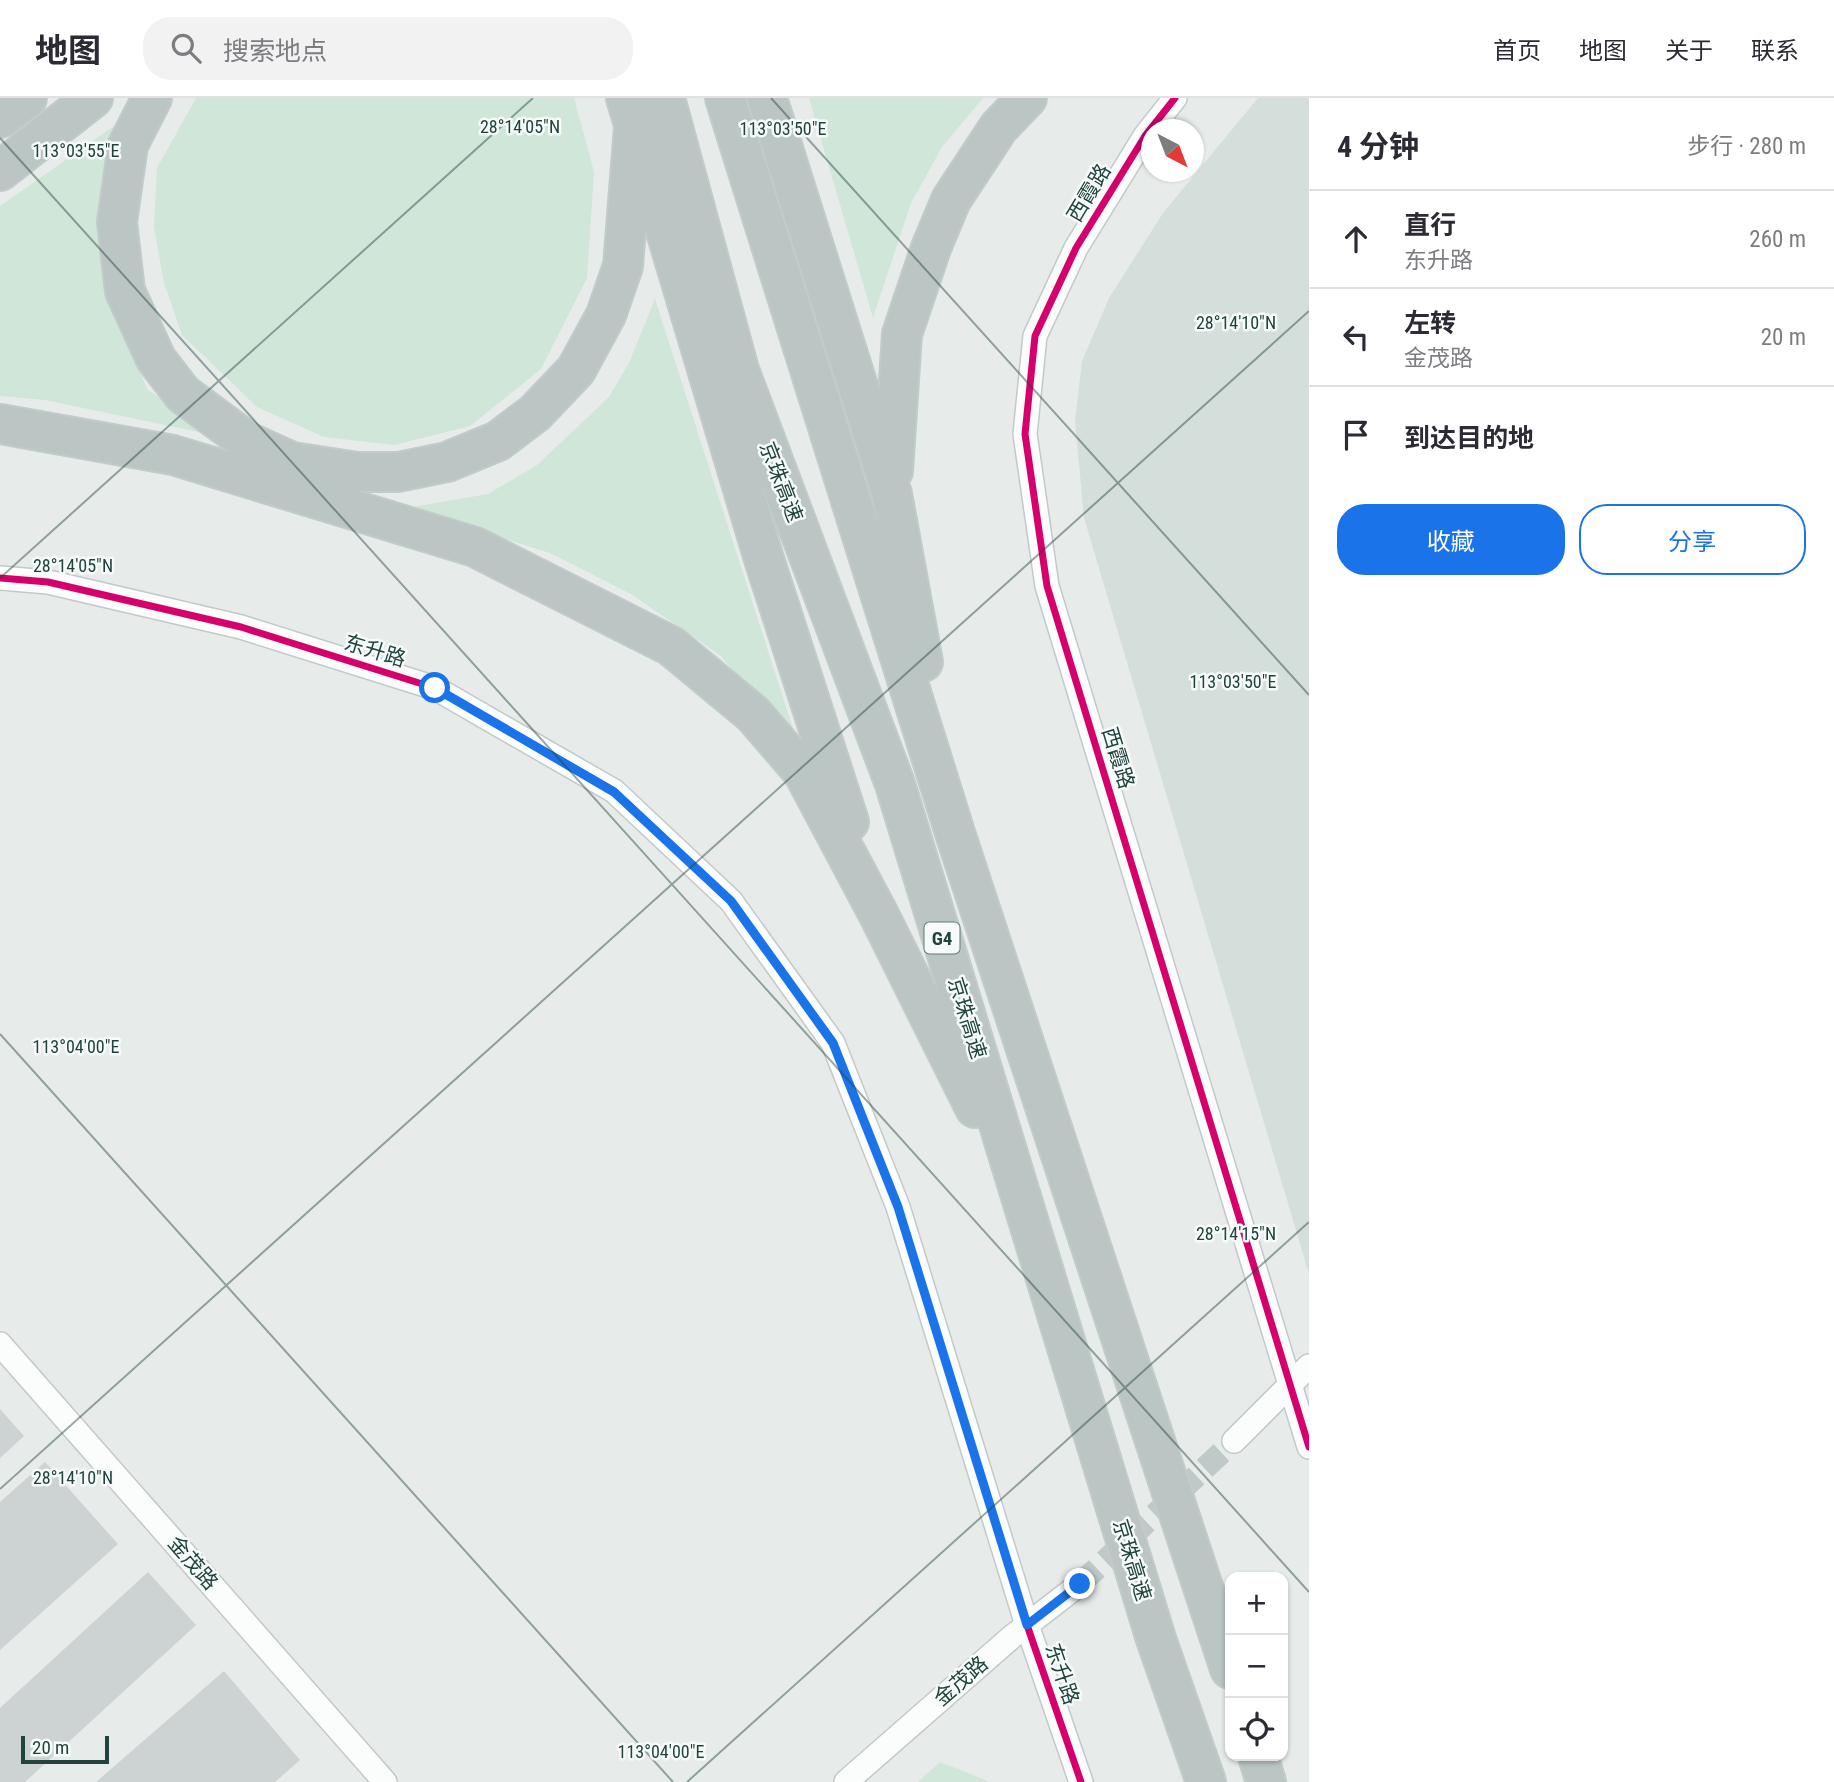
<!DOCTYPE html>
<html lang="zh">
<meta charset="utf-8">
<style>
:root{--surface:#fff;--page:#f2f2f3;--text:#2b2b33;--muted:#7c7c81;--line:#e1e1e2;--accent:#1a73e8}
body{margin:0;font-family:"Roboto Condensed","Noto Sans SC",sans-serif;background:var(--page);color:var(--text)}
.controls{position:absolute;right:21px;bottom:21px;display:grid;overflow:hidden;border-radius:14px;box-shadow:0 2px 5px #0004}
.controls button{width:63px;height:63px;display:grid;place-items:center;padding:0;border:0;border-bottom:2px solid var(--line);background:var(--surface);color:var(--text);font:35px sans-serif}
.compass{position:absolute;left:1141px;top:21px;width:63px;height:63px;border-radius:50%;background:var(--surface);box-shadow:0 2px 5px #0004;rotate:138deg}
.scale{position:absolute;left:21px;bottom:18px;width:88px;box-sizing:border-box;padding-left:7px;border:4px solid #21433e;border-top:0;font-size:19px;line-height:24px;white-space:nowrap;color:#21433e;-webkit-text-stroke:5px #f6fbf9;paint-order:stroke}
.stop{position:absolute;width:21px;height:21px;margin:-16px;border:5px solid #1a73e8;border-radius:50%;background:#fff}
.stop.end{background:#1a73e8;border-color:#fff;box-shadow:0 2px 7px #0008}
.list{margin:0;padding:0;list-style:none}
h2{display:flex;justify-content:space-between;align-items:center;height:91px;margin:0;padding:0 28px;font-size:30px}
h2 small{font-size:23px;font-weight:400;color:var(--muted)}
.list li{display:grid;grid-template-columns:46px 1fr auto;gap:21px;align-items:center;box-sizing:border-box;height:98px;padding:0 28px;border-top:2px solid var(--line)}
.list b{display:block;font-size:26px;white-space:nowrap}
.list p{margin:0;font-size:23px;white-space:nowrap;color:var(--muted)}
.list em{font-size:23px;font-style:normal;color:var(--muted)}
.actions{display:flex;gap:14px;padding:21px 28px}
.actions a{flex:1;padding:16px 0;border:2px solid var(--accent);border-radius:28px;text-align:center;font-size:24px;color:var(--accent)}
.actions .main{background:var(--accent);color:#fff}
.icon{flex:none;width:38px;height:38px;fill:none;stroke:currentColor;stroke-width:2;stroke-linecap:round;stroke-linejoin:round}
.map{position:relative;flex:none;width:1309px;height:1684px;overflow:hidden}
header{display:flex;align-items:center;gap:42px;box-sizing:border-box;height:98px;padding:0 35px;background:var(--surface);border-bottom:2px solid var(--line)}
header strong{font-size:33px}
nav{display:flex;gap:38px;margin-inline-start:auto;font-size:24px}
.search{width:490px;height:63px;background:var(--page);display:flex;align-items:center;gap:18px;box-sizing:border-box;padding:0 24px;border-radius:28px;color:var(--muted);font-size:26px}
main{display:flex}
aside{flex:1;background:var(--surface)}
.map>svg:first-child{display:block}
.built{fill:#d4dfdb}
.green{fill:#cfe6d8}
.building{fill:#cdd3d2}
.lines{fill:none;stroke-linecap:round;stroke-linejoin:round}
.street-tunnel{stroke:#bfcac8;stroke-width:23;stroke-dasharray:23 11;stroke-linecap:butt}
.street-casing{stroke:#c4c9c8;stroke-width:26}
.highway-casing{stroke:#c1cbca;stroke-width:42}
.street{stroke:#fbfcfc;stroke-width:23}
.highway{stroke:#bbc5c4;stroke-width:38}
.cycleway-casing{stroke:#f6fbf9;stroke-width:11}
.cycleway{stroke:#d6006c;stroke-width:7}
.route{stroke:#1a73e8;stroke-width:9}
.ticks{fill:none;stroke:#21433e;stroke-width:2;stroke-opacity:0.45}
.labels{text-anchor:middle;stroke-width:5;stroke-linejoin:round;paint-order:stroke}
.shield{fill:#f6fbf9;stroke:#617a76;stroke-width:2}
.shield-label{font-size:19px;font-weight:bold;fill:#21433e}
.street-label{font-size:21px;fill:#21433e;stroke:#f6fbf9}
.ticks-label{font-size:18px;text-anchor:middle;fill:#21433e;stroke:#f6fbf9;stroke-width:5;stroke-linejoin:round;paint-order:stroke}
</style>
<header>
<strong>地图</strong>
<div class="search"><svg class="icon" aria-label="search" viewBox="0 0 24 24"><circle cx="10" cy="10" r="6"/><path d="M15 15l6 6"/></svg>搜索地点</div>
<nav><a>首页</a><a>地图</a><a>关于</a><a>联系</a></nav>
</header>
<main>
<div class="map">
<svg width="1309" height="1684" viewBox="0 0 1309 1684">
<rect width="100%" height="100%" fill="#e7ecea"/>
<path class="built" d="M1258,0H1309V1176L1084,420L1075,323L1082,263L1109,200L1163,115Z"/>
<path class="green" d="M196,0H574L594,74L587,180L541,271L470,328L394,347L324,339L257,309L182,237L164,185L154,129L157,70Z
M809,0H983L942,49L911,105L873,220Z
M117,26L98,115L112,203L147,291L213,337L45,302L0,298V108Z
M655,201L802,659L721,558L631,496L550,455L407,410L488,396L537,367L609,299L629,265Z
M940,1664L991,1684H918Z"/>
<path class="building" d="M0,1311L24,1338L0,1360Z
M45,1364L118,1446L0,1552V1404Z
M148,1474L196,1527L25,1684H0V1610Z
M224,1573L300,1662L275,1684H96Z"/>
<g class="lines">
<path class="street-tunnel" d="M1080,1486L1234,1343"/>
<g class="street-casing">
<path id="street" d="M1175,0L1145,38L1076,150L1035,238L1025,336L1047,488L1309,1349
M0,480L48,484L241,529L435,590L614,693L731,803L833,945L898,1109L1027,1527L1081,1684
M0,1246L385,1684
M1234,1343L1309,1268
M846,1684L1014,1537L1080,1486"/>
</g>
<g class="highway-casing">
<path id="highway" d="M152,0L128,47L117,124L125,193L156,261L183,296L248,344L292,364L357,374H398L447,364L498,343L535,315L576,272L606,217L623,168L634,29
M626,0L764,461L849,724
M665,0L739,272L895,686L1156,1541L1206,1684
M725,0L956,738L1230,1571
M767,0L892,396L923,564
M0,20L27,0
M0,73L93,0
M0,326L173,357L475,449L671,548L753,616L803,674L880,819L975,1010
M893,373L902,236L931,150L951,102L999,29L1027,0
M1258,1658L1266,1684"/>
</g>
<use href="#street" class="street"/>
<use href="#highway" class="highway"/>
<g class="cycleway-casing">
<path id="cycleway" d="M1175,0L1145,38L1076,150L1035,238L1025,336L1047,488L1309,1349
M0,480L48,484L241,529L435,590L614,693L731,803L833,945L898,1109L1027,1527L1081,1684"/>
</g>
<use href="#cycleway" class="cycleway"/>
</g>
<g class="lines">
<path class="route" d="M435,590L614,694L731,803L833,945L898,1109L1027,1527L1080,1486"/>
</g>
<path class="ticks" d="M771,0L1309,597M0,40L1309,1494M0,480L533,0M0,936L673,1684M0,1391L1309,213M687,1684L1309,1124"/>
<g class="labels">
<rect class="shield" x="924.5" y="824.5" width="35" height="31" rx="5"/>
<g class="shield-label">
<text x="942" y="847">G4</text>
</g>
<g class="street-label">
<text transform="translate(1089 95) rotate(-59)" y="7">西霞路</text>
<text transform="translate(781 384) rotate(69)" y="7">京珠高速</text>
<text transform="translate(375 553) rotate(17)" y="7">东升路</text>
<text transform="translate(1118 660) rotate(73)" y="7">西霞路</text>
<text transform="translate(967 920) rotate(73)" y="7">京珠高速</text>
<text transform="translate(1132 1462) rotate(73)" y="7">京珠高速</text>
<text transform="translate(193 1465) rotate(49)" y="7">金茂路</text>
<text transform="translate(1062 1576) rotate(71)" y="7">东升路</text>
<text transform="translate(961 1583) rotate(-41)" y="7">金茂路</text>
</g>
</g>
<g class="ticks-label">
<text x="520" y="35">28°14'05"N</text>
<text x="783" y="37">113°03'50"E</text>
<text x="76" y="59">113°03'55"E</text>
<text x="1236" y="231">28°14'10"N</text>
<text x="73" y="474">28°14'05"N</text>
<text x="1233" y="590">113°03'50"E</text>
<text x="76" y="955">113°04'00"E</text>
<text x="1236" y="1142">28°14'15"N</text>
<text x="73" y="1386">28°14'10"N</text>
<text x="661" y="1660">113°04'00"E</text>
</g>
</svg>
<div class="controls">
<button>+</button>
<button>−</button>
<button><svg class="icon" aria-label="locate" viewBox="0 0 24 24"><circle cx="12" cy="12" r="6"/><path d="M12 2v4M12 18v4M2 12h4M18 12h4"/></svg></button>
</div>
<svg class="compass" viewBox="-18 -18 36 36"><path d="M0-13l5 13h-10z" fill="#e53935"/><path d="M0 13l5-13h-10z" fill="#7c7c81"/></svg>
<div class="scale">20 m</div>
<div class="stop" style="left:435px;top:590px"></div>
<div class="stop end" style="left:1080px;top:1486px"></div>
</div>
<aside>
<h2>4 分钟<small>步行 · 280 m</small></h2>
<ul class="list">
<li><svg class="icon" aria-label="ahead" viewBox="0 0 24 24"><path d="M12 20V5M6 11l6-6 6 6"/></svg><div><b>直行</b><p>东升路</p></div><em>260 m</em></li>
<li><svg class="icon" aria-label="left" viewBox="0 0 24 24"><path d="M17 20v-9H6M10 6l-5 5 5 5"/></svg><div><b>左转</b><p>金茂路</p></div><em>20 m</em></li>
<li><svg class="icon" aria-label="arrive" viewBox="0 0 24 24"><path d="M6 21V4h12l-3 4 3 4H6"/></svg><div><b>到达目的地</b></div></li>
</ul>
<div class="actions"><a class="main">收藏</a><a>分享</a></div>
</aside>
</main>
